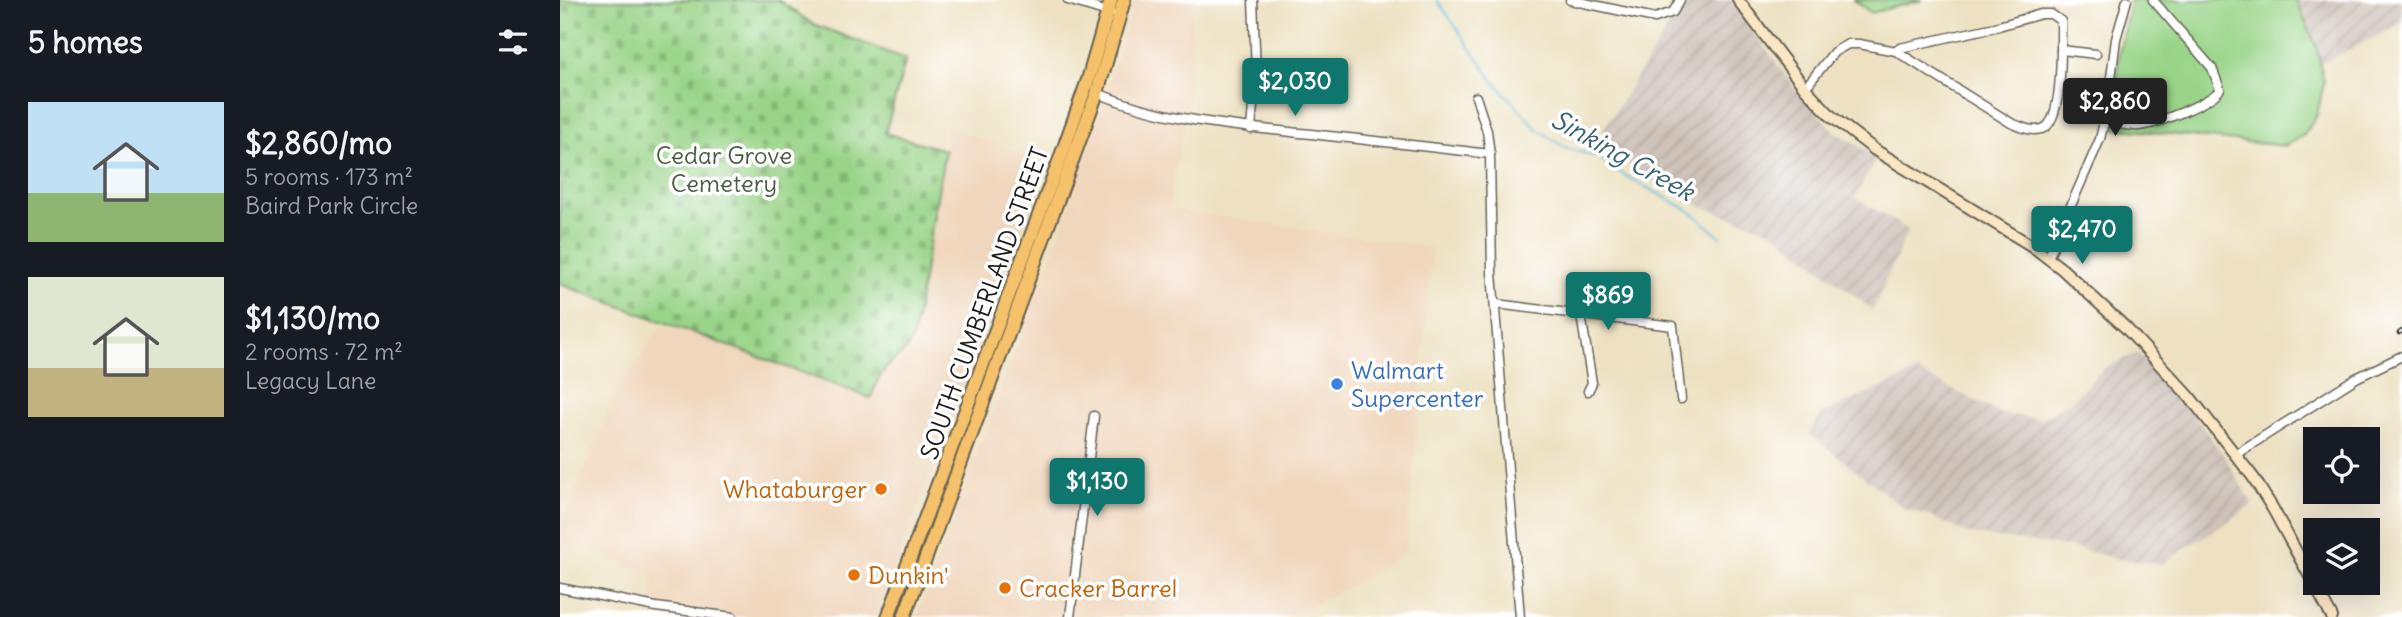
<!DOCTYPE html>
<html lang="en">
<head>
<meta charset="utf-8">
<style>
  body { margin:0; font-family:Delius,sans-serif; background:#20242c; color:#f1f3f6; height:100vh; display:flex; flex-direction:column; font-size:26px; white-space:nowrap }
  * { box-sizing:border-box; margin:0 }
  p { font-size:23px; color:#9ea1a6 }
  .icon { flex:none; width:38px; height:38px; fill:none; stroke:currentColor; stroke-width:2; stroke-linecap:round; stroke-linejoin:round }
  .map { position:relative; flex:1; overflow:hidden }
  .sheet { display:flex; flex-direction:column; background:#171b24; width:560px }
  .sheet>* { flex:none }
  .controls { position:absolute; left:1743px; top:427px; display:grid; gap:14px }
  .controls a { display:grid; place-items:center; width:77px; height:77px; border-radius:0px; background:#171b24; box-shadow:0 7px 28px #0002; font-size:35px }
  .price { position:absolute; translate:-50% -60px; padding:0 16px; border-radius:7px; background:#0f766e; color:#fff; font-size:23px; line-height:46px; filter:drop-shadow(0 2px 4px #0008) }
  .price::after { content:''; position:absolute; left:50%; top:42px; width:21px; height:16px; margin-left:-10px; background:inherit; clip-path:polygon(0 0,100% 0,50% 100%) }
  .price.selected { background:#222; color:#fff }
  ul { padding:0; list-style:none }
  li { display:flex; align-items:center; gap:21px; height:175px; padding:0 28px }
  li span { display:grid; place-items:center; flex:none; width:196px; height:140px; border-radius:0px; color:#555 }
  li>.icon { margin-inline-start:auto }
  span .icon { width:84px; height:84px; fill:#fffc; stroke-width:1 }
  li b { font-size:30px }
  h2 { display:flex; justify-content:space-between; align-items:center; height:84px; padding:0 28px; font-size:30px }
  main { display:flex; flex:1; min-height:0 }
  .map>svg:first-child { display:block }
  .built { fill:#f0d6bc }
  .industrial { fill:url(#industrial-furrows) }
  .cemetery { fill:url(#cemetery-stones); stroke:#5a7852; stroke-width:2 }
  .park { fill:#99d488; stroke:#5a7852; stroke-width:2 }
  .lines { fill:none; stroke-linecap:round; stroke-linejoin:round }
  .stream { stroke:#5cb7da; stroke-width:2 }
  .street-casing { stroke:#656156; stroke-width:11 }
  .secondary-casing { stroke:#656156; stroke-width:14 }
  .primary-casing { stroke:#656156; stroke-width:16 }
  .street { stroke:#fff; stroke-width:8 }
  .secondary { stroke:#fbe6c4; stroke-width:10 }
  .primary { stroke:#f5c16b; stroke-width:12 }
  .rail-casing { stroke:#1c1c1c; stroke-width:4.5 }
  .rail { stroke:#fff; stroke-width:2; stroke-dasharray:5; stroke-linecap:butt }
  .shop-dot { fill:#3f7fe0; stroke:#fff; stroke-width:2.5 }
  .food-dot { fill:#e8710a; stroke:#fff; stroke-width:2.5 }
  .labels { text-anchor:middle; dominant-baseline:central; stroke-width:7; stroke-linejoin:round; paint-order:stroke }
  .park-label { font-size:24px; fill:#485c42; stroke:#fff }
  .street-label { font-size:24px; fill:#1c1c1c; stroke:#fff }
  .shop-label { font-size:24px; fill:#366cbe; stroke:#fff; text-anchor:start }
  .food-label { font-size:24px; fill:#c56008; stroke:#fff; text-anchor:start }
  .water-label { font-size:26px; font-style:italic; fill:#396271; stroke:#fff }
</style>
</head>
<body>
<main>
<section class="sheet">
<h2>5 homes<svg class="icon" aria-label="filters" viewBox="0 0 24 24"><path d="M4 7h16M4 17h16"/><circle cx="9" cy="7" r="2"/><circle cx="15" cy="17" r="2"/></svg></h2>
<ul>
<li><span style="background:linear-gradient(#bfe0f5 65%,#8fb573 0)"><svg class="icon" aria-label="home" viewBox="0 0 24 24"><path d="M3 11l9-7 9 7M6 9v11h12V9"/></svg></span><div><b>$2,860/mo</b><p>5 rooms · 173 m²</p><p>Baird Park Circle</p></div></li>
<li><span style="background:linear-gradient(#dfe7d0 65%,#c2b280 0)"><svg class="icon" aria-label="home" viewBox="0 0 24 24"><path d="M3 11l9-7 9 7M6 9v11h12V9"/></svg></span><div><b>$1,130/mo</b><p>2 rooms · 72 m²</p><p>Legacy Lane</p></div></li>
</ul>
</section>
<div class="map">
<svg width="1842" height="617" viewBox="0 0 1842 617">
  <defs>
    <pattern id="industrial-furrows" width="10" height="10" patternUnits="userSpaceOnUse" patternTransform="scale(1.75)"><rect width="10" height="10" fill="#cec2b9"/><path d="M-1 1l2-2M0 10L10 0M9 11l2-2" fill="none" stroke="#b0a69e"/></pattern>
    <pattern id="cemetery-stones" width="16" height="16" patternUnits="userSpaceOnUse" patternTransform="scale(1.75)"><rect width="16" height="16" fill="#99d488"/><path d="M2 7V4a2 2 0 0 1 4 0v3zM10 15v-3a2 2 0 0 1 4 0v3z" fill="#83b575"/></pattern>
  </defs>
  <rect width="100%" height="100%" fill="#fff"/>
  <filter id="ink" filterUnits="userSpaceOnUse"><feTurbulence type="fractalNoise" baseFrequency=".0143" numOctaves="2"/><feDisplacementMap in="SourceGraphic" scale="14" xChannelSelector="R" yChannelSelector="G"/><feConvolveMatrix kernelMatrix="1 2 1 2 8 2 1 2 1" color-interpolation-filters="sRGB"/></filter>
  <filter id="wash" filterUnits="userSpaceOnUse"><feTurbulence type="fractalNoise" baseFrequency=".00686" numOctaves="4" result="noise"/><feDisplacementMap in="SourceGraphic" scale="28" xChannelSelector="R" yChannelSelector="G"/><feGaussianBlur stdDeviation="1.57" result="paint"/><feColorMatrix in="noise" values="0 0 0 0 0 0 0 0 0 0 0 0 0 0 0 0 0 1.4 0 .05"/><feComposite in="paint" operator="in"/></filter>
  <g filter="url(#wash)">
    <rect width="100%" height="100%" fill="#ede1c1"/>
    <g class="built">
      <path d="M575 0H632V58L627 111 608 209 872 248 846 550 817 572 730 617H356L500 235Z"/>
      <path d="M389 127 486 163 316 617H92L93 576 0 539V529L56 394 99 329 115 327 311 398 318 379 327 366 348 349 354 331Z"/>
    </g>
    <g class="industrial">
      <path d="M1126 0H1171L1239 94 1274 131 1317 157 1295 197 1348 230 1313 310 1212 231 1140 206 1075 171 1043 130Z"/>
      <path d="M1736 0H1842V23L1760 64 1757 48Z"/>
      <path d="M1578 353 1636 418 1666 459 1693 505 1601 564 1557 559 1516 548 1409 534 1367 515 1345 509 1249 434 1262 414 1357 372 1442 414 1481 419 1510 402 1544 368Z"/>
    </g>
    <path class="cemetery" d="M0 0H218L253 24 346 59 325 133 385 150 354 331C346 358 343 349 327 367 319 375 315 387 311 398L0 284Z"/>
    <g class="park">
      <path d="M1294 0H1363L1311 13Z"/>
      <path d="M1571 0H1736L1757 48 1764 83 1757 115 1744 135 1725 146 1553 128 1559 53Z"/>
    </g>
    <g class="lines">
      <path class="stream" d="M877 0 933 80 977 129 1004 147 1039 158 1064 175 1130 211 1161 237"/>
    </g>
  </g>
  <g filter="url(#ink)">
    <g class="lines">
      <defs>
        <g id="street">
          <path d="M508 0 551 13"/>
          <path d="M1010 0 1095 18 1113 12 1120 0"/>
          <path d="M1501 50 1536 54"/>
          <path d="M1245 88 1274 52 1288 44H1299L1336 51 1451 123C1461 127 1471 132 1482 129 1504 123 1501 41 1501 21L1491 14H1481L1435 27 1340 48 1336 51"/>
          <path d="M537 93C605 121 668 125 740 133 803 139 867 147 930 154"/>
          <path d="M916 97 927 131 930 154 932 273 960 617"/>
          <path d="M1544 121C1554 123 1566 126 1577 126 1592 126 1654 102 1660 89L1652 68 1593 0"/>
          <path d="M691 129 696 71 693 0"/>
          <path d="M1488 258 1540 139 1547 109 1556 39 1567 0"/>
          <path d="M936 304 1113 326 1121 399"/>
          <path d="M1021 315 1032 383 1028 391"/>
          <path d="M1676 454 1796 378 1842 356"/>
          <path d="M0 588 96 607 173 617"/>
          <path d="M510 617 534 416"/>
        </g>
        <path id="secondary" d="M1178 0 1245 88 1271 116 1315 150 1472 246 1502 269 1566 328 1629 396 1693 477 1713 509 1772 617"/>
        <g id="primary">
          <path d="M328 617 500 159 528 80 551 0"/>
          <path d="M344 617 537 93 564 0"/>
        </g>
      </defs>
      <use href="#street" class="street-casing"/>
      <use href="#secondary" class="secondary-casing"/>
      <use href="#primary" class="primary-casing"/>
      <use href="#street" class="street"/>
      <use href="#secondary" class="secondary"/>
      <use href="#primary" class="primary"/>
      <defs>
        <path id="rail" d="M1839 333 1842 331"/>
      </defs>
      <use href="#rail" class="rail-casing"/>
      <use href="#rail" class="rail"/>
    </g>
  </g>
  <circle class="shop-dot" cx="777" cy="384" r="7"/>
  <g class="food-dot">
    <circle cx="321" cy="489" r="7"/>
    <circle cx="294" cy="575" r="7"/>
    <circle cx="445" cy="588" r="7"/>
  </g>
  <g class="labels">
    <g class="park-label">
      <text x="164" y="155">Cedar Grove<tspan x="164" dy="28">Cemetery</tspan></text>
    </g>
    <g class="street-label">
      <text transform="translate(424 303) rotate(-70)">SOUTH CUMBERLAND STREET</text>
    </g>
    <g class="shop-label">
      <text x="791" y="370">Walmart<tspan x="791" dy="28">Supercenter</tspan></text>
    </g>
    <g class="food-label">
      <text x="307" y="489" text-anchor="end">Whataburger</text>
      <text x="308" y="575">Dunkin'</text>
      <text x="459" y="588">Cracker Barrel</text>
    </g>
    <g class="water-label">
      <text transform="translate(1063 155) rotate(29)">Sinking Creek</text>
    </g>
  </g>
</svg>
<div class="controls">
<a><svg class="icon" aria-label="locate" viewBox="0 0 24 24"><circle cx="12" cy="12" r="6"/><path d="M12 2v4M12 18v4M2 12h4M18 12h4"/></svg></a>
<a><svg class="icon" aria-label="layers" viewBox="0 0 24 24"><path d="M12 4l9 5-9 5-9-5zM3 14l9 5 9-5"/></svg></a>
</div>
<b class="price" style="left:735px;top:118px">$2,030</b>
<b class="price selected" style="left:1555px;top:138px">$2,860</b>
<b class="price" style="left:1522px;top:266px">$2,470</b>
<b class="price" style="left:1048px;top:332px">$869</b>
<b class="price" style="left:537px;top:518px">$1,130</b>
</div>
</main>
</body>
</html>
